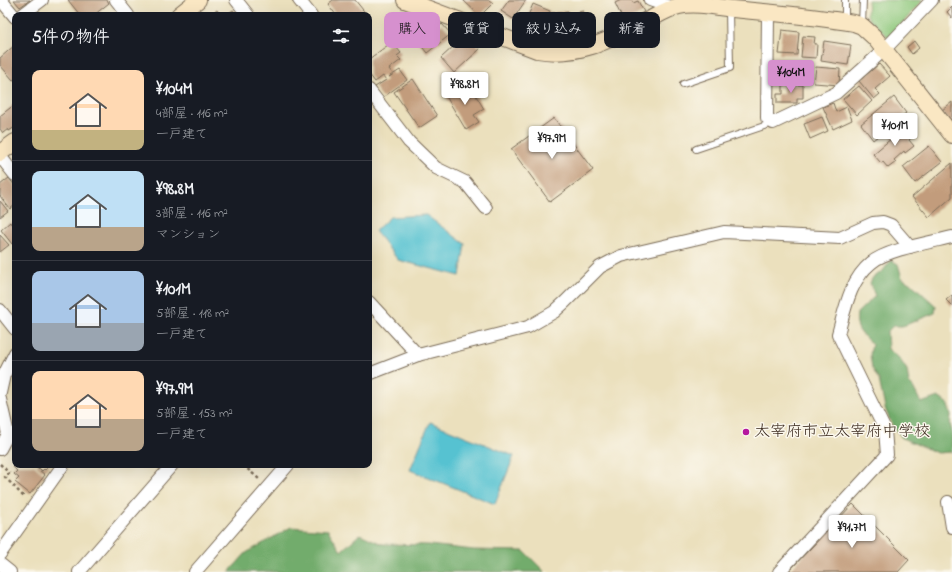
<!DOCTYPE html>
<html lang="ja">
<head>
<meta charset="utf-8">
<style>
  body { margin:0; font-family:"Indie Flower","Klee One",sans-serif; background:#20242c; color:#f1f3f6; height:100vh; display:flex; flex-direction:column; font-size:15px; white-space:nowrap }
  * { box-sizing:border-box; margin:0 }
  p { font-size:13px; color:#9ea1a6 }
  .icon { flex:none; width:22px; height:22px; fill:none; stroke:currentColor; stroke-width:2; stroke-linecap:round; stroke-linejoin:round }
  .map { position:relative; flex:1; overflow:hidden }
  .details { position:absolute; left:12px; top:12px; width:360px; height:456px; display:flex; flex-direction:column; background:#171b24; border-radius:8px; box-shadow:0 4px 16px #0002 }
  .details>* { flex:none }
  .top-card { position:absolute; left:384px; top:12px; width:380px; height:36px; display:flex; gap:8px }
  .price { position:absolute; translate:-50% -34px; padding:0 9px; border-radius:4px; background:#fff; color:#222; font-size:13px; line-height:26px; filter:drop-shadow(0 1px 2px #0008) }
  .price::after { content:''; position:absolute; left:50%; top:24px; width:12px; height:9px; margin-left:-6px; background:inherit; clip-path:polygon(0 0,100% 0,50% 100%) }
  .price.on { background:#d690ce; color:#111 }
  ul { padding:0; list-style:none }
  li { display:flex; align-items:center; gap:12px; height:100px; padding:0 20px }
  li+li { border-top:1px solid #363941 }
  li span { display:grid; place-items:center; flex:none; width:112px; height:80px; border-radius:8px; color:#555 }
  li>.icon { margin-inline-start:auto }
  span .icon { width:48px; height:48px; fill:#fffc; stroke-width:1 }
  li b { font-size:17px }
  h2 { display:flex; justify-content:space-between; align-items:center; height:48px; padding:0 20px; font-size:17px }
  .chip { padding:0 14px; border-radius:8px; background:#171b24; box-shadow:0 4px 16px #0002; font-size:14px; line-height:36px }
  .chip.on { background:#d690ce; color:#111 }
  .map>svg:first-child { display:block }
  .green { fill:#8dc87c; stroke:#64794d }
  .forest { fill:#72ac6c; stroke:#566b45 }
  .water { fill:#57c2d1; stroke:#497678 }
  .building { fill:#c29c7c }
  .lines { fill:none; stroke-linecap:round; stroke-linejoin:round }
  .lane-casing { stroke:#796a56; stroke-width:8 }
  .street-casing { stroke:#796a56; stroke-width:14 }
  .secondary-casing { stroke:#796a56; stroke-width:18 }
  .path { stroke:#796a56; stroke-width:2.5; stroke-dasharray:3 3; stroke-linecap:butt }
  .lane { stroke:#fff; stroke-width:6 }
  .street { stroke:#fff; stroke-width:12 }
  .secondary { stroke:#fae7c3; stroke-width:16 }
  .poi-dot { fill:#b5179e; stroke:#fbf7ec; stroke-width:1.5 }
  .labels { text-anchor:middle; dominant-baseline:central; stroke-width:3; stroke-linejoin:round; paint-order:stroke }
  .poi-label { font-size:16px; fill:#3b2a1e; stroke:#fbf7ec; text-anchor:start }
</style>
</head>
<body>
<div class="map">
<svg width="952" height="572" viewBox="0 0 952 572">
  <rect width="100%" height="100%" fill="#fbf7ec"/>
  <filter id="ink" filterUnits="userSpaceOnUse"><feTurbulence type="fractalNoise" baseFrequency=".025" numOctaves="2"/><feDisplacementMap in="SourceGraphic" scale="8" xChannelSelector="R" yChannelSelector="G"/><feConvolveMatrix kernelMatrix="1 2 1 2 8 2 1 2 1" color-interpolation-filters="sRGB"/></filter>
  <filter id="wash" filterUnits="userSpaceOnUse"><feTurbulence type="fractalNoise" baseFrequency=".012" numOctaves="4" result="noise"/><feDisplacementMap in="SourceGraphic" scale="16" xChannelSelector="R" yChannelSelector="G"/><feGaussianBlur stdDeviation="0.9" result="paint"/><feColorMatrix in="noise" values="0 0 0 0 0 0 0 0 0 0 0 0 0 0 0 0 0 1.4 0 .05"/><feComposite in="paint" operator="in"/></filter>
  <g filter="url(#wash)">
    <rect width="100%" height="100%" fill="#ebe0bd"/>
    <path class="green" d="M868 0H923L889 38 869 19 867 14Z"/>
    <g class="forest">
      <path d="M891 260 898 264 902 278 914 286 936 306 935 313 903 326H893L887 332 888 349 899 358 907 370 909 383 913 387 921 403 938 397 947 403 951 415 950 424 952 432V452L937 453 902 438 891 423 885 408 879 380 872 368 870 355 872 344C860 333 855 329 857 313L875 296 870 283 873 277 882 272Z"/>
      <path d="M291 527 328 530 341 551 360 534 382 544 429 545 474 550 524 551 545 572H229L246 553Z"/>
    </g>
    <g class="water">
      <path d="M426 215 465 244 460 276 398 260 375 231 390 217Z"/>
      <path d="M430 422 514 456 495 504 410 470Z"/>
    </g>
    <g id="blocks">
      <g class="building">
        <path d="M14 0H30L20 7Z"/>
        <path d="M68 0H107L109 3 94 15H80Z"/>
        <path d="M333 0H355L367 15H336L328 4Z"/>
        <path d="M463 0H489L493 3 480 16Z"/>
        <path d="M509 0H526L513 19 501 11Z"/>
        <path d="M621 0H632L633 3 638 1 644 12 624 22 615 3Z"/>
        <path d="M533 4 550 11 543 28 535 24 533 27 525 23Z"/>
        <path d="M952 7V18L947 12Z"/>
        <path d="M217 10 221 15H210Z"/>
        <path d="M233 10 237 15H226Z"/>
        <path d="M568 11 572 41 562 42 561 38 555 39 551 13Z"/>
        <path d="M583 11 586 38 577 40 573 13Z"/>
        <path d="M442 24 451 34 427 53 415 38 425 29 429 34Z"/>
        <path d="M782 30 799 32 797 55 779 54Z"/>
        <path d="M467 34 480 49 454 73 441 58Z"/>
        <path d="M803 36 815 37 814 44H817L816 58 801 57Z"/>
        <path d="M824 41 851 45 848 65 821 61Z"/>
        <path d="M914 41 919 48 912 54 907 47Z"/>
        <path d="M392 42 401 53 397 56 401 60 389 69 393 74 389 77 400 70 407 80 382 98 375 87 386 80 383 76 375 82 369 74V59Z"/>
        <path d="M15 45V79L13 80 0 65V58Z"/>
        <path d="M879 64 890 76 875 89 880 94 874 99 859 81Z"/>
        <path d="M810 65 811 82 780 83 779 66Z"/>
        <path d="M816 67 840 69 839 85 814 83Z"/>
        <path d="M413 79 437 116 419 128 394 92Z"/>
        <path d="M783 85H803V98H797V103H777V94H783Z"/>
        <path d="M455 86 458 92 465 89 467 92 472 89 484 109 474 115 479 122 466 130 444 93Z"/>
        <path d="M859 86 872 101 857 115 843 99Z"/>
        <path d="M894 97 906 113 873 140 861 124Z"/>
        <path d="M952 102V125L941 111Z"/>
        <path d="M833 103 836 112 847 107 852 120 833 129 823 107Z"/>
        <path d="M15 104V127L9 131 8 129 3 133 0 129V116Z"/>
        <path d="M822 117 828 131 810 139 804 124Z"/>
        <path d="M554 118 593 170 550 202 511 149Z"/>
        <path d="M905 124 914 135 909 140 914 146 905 153 904 151 894 160 896 162 888 168 883 162 881 163 873 154 892 138 891 136Z"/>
        <path d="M929 146 942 162 915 183 903 167Z"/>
        <path d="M952 163V197L929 217 912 197Z"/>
        <path d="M9 178 15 186V205L10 209 0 196V185Z"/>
        <path d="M0 201 8 211 0 217Z"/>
        <path d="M15 221V242L12 244 1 230 10 222 11 224Z"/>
        <path d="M0 235 9 245 0 252Z"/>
        <path d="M952 295V306L946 300Z"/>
        <path d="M15 465H33L45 475 30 494 15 482 19 478 14 474 17 471 13 467Z"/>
        <path d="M36 465H50L45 470 44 469 42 471Z"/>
        <path d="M853 504 909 560 898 572H788Z"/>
      </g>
    </g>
  </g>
  <g filter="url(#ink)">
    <use href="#blocks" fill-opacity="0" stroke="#796a56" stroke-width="1"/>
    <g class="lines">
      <defs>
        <g id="lane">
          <path d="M845 0V21"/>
          <path d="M862 24 863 0"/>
          <path d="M683 84 730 68 729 9"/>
          <path d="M696 149 773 123"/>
        </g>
        <g id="street">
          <path d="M1 0 15 17"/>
          <path d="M116 0 128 15"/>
          <path d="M236 0 248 15"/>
          <path d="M299 0 311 15"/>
          <path d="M650 0 673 8"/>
          <path d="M768 13 767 118 773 123 836 93 885 49 932 0"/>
          <path d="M22 15 42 0"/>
          <path d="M369 90 409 142 436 168 465 182 486 208"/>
          <path d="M0 156 15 175"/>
          <path d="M369 302 418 355"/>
          <path d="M0 310 15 329"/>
          <path d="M369 374 418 355 528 327 554 312 565 302 600 267 621 256 724 232 840 238 873 223 883 222 891 225 910 247"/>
          <path d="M0 393 4 375 15 353"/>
          <path d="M0 399 8 434 0 449"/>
          <path d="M948 502 952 527"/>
          <path d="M0 554 63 465"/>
          <path d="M0 564 10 572"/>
          <path d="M79 572 172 465"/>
          <path d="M195 572 288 465"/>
          <path d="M779 572 887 455 885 430 838 334C845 309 850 280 871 263 885 250 932 242 952 237"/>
        </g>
        <g id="secondary">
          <path d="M405 0 537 50C578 57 608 41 643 23 655 17 666 9 679 6 696 2 716 7 733 9 773 13 814 16 854 23L862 26 874 37 952 135"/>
          <path d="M179 15 198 0"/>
          <path d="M0 153 15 142"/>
        </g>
      </defs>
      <use href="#lane" class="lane-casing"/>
      <use href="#street" class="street-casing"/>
      <use href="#secondary" class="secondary-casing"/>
      <g class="path">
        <path d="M0 464 9 473 5 477 24 497"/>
        <path d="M243 465 259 479"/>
      </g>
      <use href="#lane" class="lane"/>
      <use href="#street" class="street"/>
      <use href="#secondary" class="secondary"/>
    </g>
  </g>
  <circle class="poi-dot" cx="746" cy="432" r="4"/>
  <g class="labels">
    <g class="poi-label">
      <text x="754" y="432">太宰府市立太宰府中学校</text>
    </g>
  </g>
</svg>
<b class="price on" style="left:791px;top:94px">¥104M</b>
<b class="price" style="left:465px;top:106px">¥98.8M</b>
<b class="price" style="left:895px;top:147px">¥101M</b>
<b class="price" style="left:552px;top:160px">¥97.9M</b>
<b class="price" style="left:852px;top:549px">¥91.7M</b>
<div class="top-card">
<a class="chip on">購入</a>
<a class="chip">賃貸</a>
<a class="chip">絞り込み</a>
<a class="chip">新着</a>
</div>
<section class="details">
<h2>5件の物件<svg class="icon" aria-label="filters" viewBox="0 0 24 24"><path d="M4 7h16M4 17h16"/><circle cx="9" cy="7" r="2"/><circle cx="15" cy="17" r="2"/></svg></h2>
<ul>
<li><span style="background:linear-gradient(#ffd9b3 75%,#c2b280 0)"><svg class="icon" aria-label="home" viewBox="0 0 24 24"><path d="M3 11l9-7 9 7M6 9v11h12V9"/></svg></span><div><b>¥104M</b><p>4部屋 · 116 m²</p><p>一戸建て</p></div></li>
<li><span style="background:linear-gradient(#bfe0f5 70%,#b9a48a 0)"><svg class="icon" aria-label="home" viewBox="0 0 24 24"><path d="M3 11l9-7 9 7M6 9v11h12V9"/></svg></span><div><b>¥98.8M</b><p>3部屋 · 116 m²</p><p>マンション</p></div></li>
<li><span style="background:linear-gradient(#a9c7e8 65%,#9aa5b1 0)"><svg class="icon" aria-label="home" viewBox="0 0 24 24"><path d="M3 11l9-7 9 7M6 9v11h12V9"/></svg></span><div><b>¥101M</b><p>5部屋 · 118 m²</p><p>一戸建て</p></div></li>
<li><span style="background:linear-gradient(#ffd9b3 60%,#b9a48a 0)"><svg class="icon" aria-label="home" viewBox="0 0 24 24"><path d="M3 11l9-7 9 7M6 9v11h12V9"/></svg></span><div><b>¥97.9M</b><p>5部屋 · 153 m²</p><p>一戸建て</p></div></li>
</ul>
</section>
</div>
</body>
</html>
